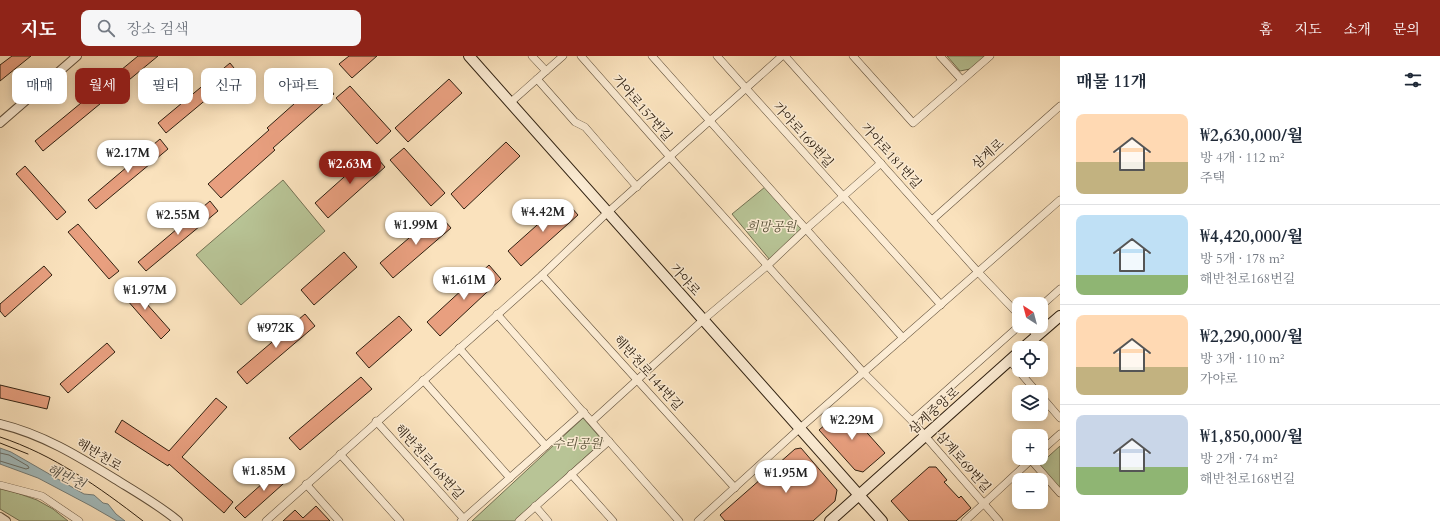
<!DOCTYPE html>
<html lang="ko">
<head>
<meta charset="utf-8">
<style>
  body { margin:0; font-family:Cardo,"Noto Serif KR",serif; background:#f6f6f7; color:#1f2937; height:100vh; display:flex; flex-direction:column; font-size:15px; white-space:nowrap }
  * { box-sizing:border-box; margin:0 }
  p { font-size:13px; color:#747a83 }
  .icon { flex:none; width:22px; height:22px; fill:none; stroke:currentColor; stroke-width:2; stroke-linecap:round; stroke-linejoin:round }
  .map { position:relative; flex:1; overflow:hidden }
  .side { display:flex; flex-direction:column; background:#fff; width:380px }
  .side>* { flex:none }
  .banner { position:absolute; left:12px; top:12px; width:380px; height:36px; display:flex; gap:8px }
  .needle { width:26px; rotate:324deg }
  .buttons { position:absolute; left:1012px; top:241px; display:grid; gap:8px }
  .buttons a { display:grid; place-items:center; width:36px; height:36px; border-radius:8px; background:#fff; box-shadow:0 2px 10px #0003; font-size:20px }
  .price { position:absolute; translate:-50% -34px; padding:0 9px; border-radius:14px; background:#fff; color:#222; font-size:13px; line-height:26px; filter:drop-shadow(0 1px 2px #0008) }
  .price::after { content:''; position:absolute; left:50%; top:24px; width:12px; height:9px; margin-left:-6px; background:inherit; clip-path:polygon(0 0,100% 0,50% 100%) }
  .price.selected { background:#8f2418; color:#fff }
  ul { padding:0; list-style:none }
  li { display:flex; align-items:center; gap:12px; height:100px; padding:0 16px }
  li+li { border-top:1px solid #e0e1e3 }
  li span { display:grid; place-items:center; flex:none; width:112px; height:80px; border-radius:8px; color:#555 }
  li>.icon { margin-inline-start:auto }
  span .icon { width:48px; height:48px; fill:#fffc; stroke-width:1 }
  li b { font-size:17px }
  h2 { display:flex; justify-content:space-between; align-items:center; height:48px; padding:0 16px; font-size:17px }
  .tag { padding:0 14px; border-radius:8px; background:#fff; box-shadow:0 2px 10px #0003; font-size:14px; line-height:36px }
  .tag.selected { background:#8f2418; color:#fff }
  header { display:flex; align-items:center; gap:24px; box-sizing:border-box; height:56px; padding:0 20px; background:#8f2418; color:#fff }
  header strong { font-size:19px }
  nav { display:flex; gap:22px; margin-inline-start:auto; font-size:14px }
  .search { width:280px; height:36px; background:#f6f6f7; display:flex; align-items:center; gap:10px; box-sizing:border-box; padding:0 14px; border-radius:8px; color:#747a83; font-size:15px }
  main { display:flex; flex:1; min-height:0 }
  .map>svg:first-child { display:block }
  .green { fill:#b8c496; stroke:#747254 }
  .water { fill:#a3bbbc; stroke:#757d78 }
  .lines { fill:none; stroke-linecap:round; stroke-linejoin:round }
  .shore { stroke:#6a6e66; stroke-width:1 }
  .building { fill:#e89f7f; stroke:#302111 }
  .minor-casing { stroke:#62513c; stroke-width:8 }
  .tertiary-casing { stroke:#62513c; stroke-width:10 }
  .secondary-casing { stroke:#302111; stroke-width:12 }
  .minor { stroke:#fcecd4; stroke-width:7 }
  .tertiary { stroke:#fcecd4; stroke-width:8 }
  .secondary { stroke:#fcecd4; stroke-width:10 }
  .tram { stroke:#302111; stroke-width:1 }
  .labels { text-anchor:middle; dominant-baseline:central; stroke-width:3; stroke-linejoin:round; paint-order:stroke }
  .street-label { font-size:13px; fill:#302111; stroke:#fcecd4 }
  .park-label { font-size:13px; font-style:italic; fill:#595239; stroke:#fcecd4 }
  .water-label { font-size:14px; font-style:italic; fill:#524f44; stroke:#fcecd4 }
</style>
</head>
<body>
<header>
<strong>지도</strong>
<div class="search"><svg class="icon" aria-label="search" viewBox="0 0 24 24"><circle cx="10" cy="10" r="6"/><path d="M15 15l6 6"/></svg>장소 검색</div>
<nav><a>홈</a><a>지도</a><a>소개</a><a>문의</a></nav>
</header>
<main>
<div class="map">
<svg width="1060" height="465" viewBox="0 0 1060 465">
  <rect width="100%" height="100%" fill="#fae2bd"/>
  <filter id="stains"><feTurbulence type="fractalNoise" baseFrequency=".005" numOctaves="4"/><feColorMatrix values="0 0 0 0 .2 0 0 0 0 .09 0 0 0 0 .02 0 0 0 .5 -.17"/></filter>
  <radialGradient id="worn" r=".72"><stop offset=".6" stop-color="#630" stop-opacity="0"/><stop offset="1" stop-color="#630" stop-opacity=".3"/></radialGradient>
  <g class="green">
    <path d="M947 0H986L970 13 960 15Z"/>
    <path d="M283 124 325 175 241 249 196 199Z"/>
    <path d="M765 131 803 174 770 204 732 158Z"/>
    <path d="M583 362 603 385 515 465H472Z"/>
    <path d="M1060 390V433L1039 409Z"/>
    <path d="M0 431 37 444 53 453 68 465H20L0 453Z"/>
  </g>
  <path class="water" d="M0 392 11 396 84 438 94 439 103 447 108 448 116 458 125 465H117L91 450 38 422 0 408Z"/>
  <g class="lines">
    <path class="shore" d="M0 397 9 399 28 410 29 412 26 413 0 405"/>
  </g>
  <g class="building">
    <path d="M12 0H31L0 25V9Z"/>
    <path d="M138 0H158L43 95 35 85Z"/>
    <path d="M349 0H377L352 22 339 8Z"/>
    <path d="M230 7 238 17 166 77 158 67Z"/>
    <path d="M322 23 334 38 273 92 275 94 221 142 208 128 269 74 267 72Z"/>
    <path d="M449 23 462 37 408 86 395 72Z"/>
    <path d="M350 30 391 75 377 88 336 42Z"/>
    <path d="M160 83 168 93 96 153 88 144Z"/>
    <path d="M506 86 520 100 464 153 451 138Z"/>
    <path d="M404 92 445 137 431 150 390 104Z"/>
    <path d="M372 96 385 111 328 162 315 147Z"/>
    <path d="M25 110 66 156 57 164 16 118Z"/>
    <path d="M565 144 578 159 521 210 508 195Z"/>
    <path d="M210 145 218 155 146 215 138 206Z"/>
    <path d="M438 157 451 172 393 222 380 207Z"/>
    <path d="M78 168 119 215 109 223 68 176Z"/>
    <path d="M344 196 357 211 314 249 301 234Z"/>
    <path d="M489 209 501 223 440 280 427 266Z"/>
    <path d="M44 210 52 219 5 261 0 255V248Z"/>
    <path d="M129 228 170 274 161 283 120 236Z"/>
    <path d="M305 258 315 270 247 328 237 316Z"/>
    <path d="M399 260 412 274 369 312 356 297Z"/>
    <path d="M107 287 115 296 68 337 60 328Z"/>
    <path d="M361 321 372 333 300 394 289 382Z"/>
    <path d="M0 329 50 341 47 353 0 342Z"/>
    <path d="M216 342 227 351 182 401 233 446 224 457 169 408 168 410 115 376 122 364 169 395Z"/>
    <path d="M845 352 885 397 863 416 855 414 819 374Z"/>
    <path d="M801 392 837 434 835 445 813 465H725L720 459 795 393Z"/>
    <path d="M282 410 292 420 245 462 235 452Z"/>
    <path d="M929 411H936L947 424 944 426 959 442 961 440 971 452 956 465H909L891 445Z"/>
    <path d="M316 450 330 465H283L295 454 303 462Z"/>
  </g>
  <g class="lines">
    <defs>
      <g id="minor">
        <path d="M532 0 546 15"/>
        <path d="M581 0 670 101 864 317 912 365 999 465"/>
        <path d="M652 0 903 282"/>
        <path d="M717 0 941 249"/>
        <path d="M785 0 978 216 1019 259"/>
        <path d="M853 0 913 67 990 0"/>
        <path d="M940 0 961 23"/>
        <path d="M537 23 575 66 585 71 637 131"/>
        <path d="M510 47 563 0"/>
        <path d="M932 164 1060 50"/>
        <path d="M542 219 735 432"/>
        <path d="M1041 250 1060 233"/>
        <path d="M497 258 679 465"/>
        <path d="M1029 270 1037 280"/>
        <path d="M459 292 546 390"/>
        <path d="M1009 304 1037 336"/>
        <path d="M423 324 510 422"/>
        <path d="M1041 340 1060 362"/>
        <path d="M376 365 464 463"/>
        <path d="M592 365 703 264 768 209 806 173 881 107"/>
        <path d="M912 365 1019 270"/>
        <path d="M1041 395 1060 378"/>
        <path d="M340 398 400 465"/>
        <path d="M1031 404 1060 437"/>
        <path d="M571 418 613 465"/>
        <path d="M306 428 339 465"/>
        <path d="M0 429 42 440 79 465"/>
        <path d="M535 450 548 465"/>
        <path d="M266 465 542 219 607 157 782 0"/>
        <path d="M461 465 584 356"/>
        <path d="M519 465 609 385"/>
        <path d="M698 465 799 373 1060 144"/>
        <path d="M965 465 1033 402"/>
      </g>
      <g id="tertiary">
        <path d="M0 67 77 0"/>
        <path d="M0 368C42 378 78 400 115 423 136 436 159 449 178 465"/>
        <path d="M0 461 6 465"/>
      </g>
      <g id="secondary">
        <path d="M469 0 882 465"/>
        <path d="M1023 292 1060 260"/>
        <path d="M830 465 1019 296"/>
      </g>
    </defs>
    <use href="#minor" class="minor-casing"/>
    <use href="#tertiary" class="tertiary-casing"/>
    <use href="#secondary" class="secondary-casing"/>
    <use href="#minor" class="minor"/>
    <use href="#tertiary" class="tertiary"/>
    <use href="#secondary" class="secondary"/>
    <g class="tram">
      <path d="M0 381C54 399 99 431 143 465"/>
      <path d="M0 387 28 398"/>
    </g>
  </g>
  <g class="labels">
    <g class="street-label">
      <text transform="translate(642 52) rotate(49)">가야로157번길</text>
      <text transform="translate(803 79) rotate(48)">가야로169번길</text>
      <text transform="translate(988 98) rotate(-42)">삼계로</text>
      <text transform="translate(891 100) rotate(48)">가야로181번길</text>
      <text transform="translate(685 224) rotate(48)">가야로</text>
      <text transform="translate(648 317) rotate(48)">해반천로144번길</text>
      <text transform="translate(934 355) rotate(-42)">삼계중앙로</text>
      <text transform="translate(99 399) rotate(31)">해반천로</text>
      <text transform="translate(429 406) rotate(48)">해반천로168번길</text>
      <text transform="translate(963 406) rotate(49)">삼계로69번길</text>
    </g>
    <g class="park-label">
      <text x="771" y="171">희망공원</text>
      <text x="577" y="388">수리공원</text>
    </g>
    <g class="water-label">
      <text transform="translate(66 421) rotate(25)">해반천</text>
    </g>
  </g>
  <rect width="100%" height="100%" filter="url(#stains)"/>
  <rect width="100%" height="100%" fill="url(#worn)"/>
</svg>
<div class="buttons">
<a><svg class="needle" viewBox="-14 -14 28 28"><path d="M0-13l5 13h-10z" fill="#e53935"/><path d="M0 13l5-13h-10z" fill="#747a83"/></svg></a>
<a><svg class="icon" aria-label="locate" viewBox="0 0 24 24"><circle cx="12" cy="12" r="6"/><path d="M12 2v4M12 18v4M2 12h4M18 12h4"/></svg></a>
<a><svg class="icon" aria-label="layers" viewBox="0 0 24 24"><path d="M12 4l9 5-9 5-9-5zM3 14l9 5 9-5"/></svg></a>
<a>+</a>
<a>−</a>
</div>
<b class="price" style="left:128px;top:118px">₩2.17M</b>
<b class="price selected" style="left:350px;top:129px">₩2.63M</b>
<b class="price" style="left:543px;top:177px">₩4.42M</b>
<b class="price" style="left:178px;top:180px">₩2.55M</b>
<b class="price" style="left:416px;top:190px">₩1.99M</b>
<b class="price" style="left:464px;top:245px">₩1.61M</b>
<b class="price" style="left:145px;top:255px">₩1.97M</b>
<b class="price" style="left:276px;top:293px">₩972K</b>
<b class="price" style="left:852px;top:385px">₩2.29M</b>
<b class="price" style="left:264px;top:436px">₩1.85M</b>
<b class="price" style="left:786px;top:438px">₩1.95M</b>
<div class="banner">
<a class="tag">매매</a>
<a class="tag selected">월세</a>
<a class="tag">필터</a>
<a class="tag">신규</a>
<a class="tag">아파트</a>
</div>
</div>
<section class="side">
<h2>매물 11개<svg class="icon" aria-label="filters" viewBox="0 0 24 24"><path d="M4 7h16M4 17h16"/><circle cx="9" cy="7" r="2"/><circle cx="15" cy="17" r="2"/></svg></h2>
<ul>
<li><span style="background:linear-gradient(#ffd9b3 60%,#c2b280 0)"><svg class="icon" aria-label="home" viewBox="0 0 24 24"><path d="M3 11l9-7 9 7M6 9v11h12V9"/></svg></span><div><b>₩2,630,000/월</b><p>방 4개 · 112 m²</p><p>주택</p></div></li>
<li><span style="background:linear-gradient(#bfe0f5 75%,#8fb573 0)"><svg class="icon" aria-label="home" viewBox="0 0 24 24"><path d="M3 11l9-7 9 7M6 9v11h12V9"/></svg></span><div><b>₩4,420,000/월</b><p>방 5개 · 178 m²</p><p>해반천로168번길</p></div></li>
<li><span style="background:linear-gradient(#ffd9b3 65%,#c2b280 0)"><svg class="icon" aria-label="home" viewBox="0 0 24 24"><path d="M3 11l9-7 9 7M6 9v11h12V9"/></svg></span><div><b>₩2,290,000/월</b><p>방 3개 · 110 m²</p><p>가야로</p></div></li>
<li><span style="background:linear-gradient(#c9d6e8 65%,#8fb573 0)"><svg class="icon" aria-label="home" viewBox="0 0 24 24"><path d="M3 11l9-7 9 7M6 9v11h12V9"/></svg></span><div><b>₩1,850,000/월</b><p>방 2개 · 74 m²</p><p>해반천로168번길</p></div></li>
</ul>
</section>
</main>
</body>
</html>
